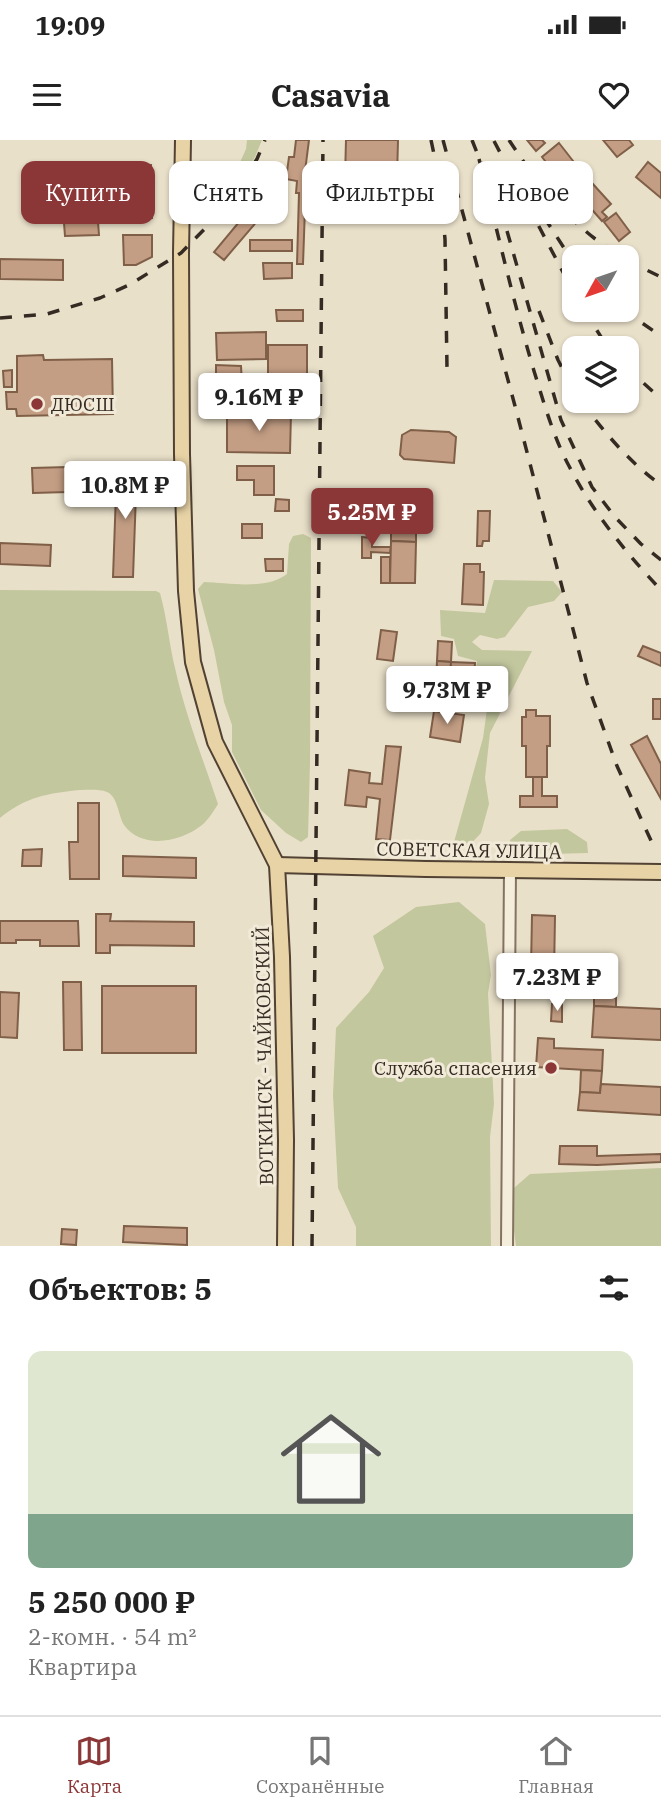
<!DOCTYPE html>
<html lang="ru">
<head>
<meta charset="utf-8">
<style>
  body { margin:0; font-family:"IBM Plex Serif",serif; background:#f2f2f2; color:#222; height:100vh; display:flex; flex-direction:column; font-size:26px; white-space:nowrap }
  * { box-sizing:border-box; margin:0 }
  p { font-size:23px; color:#767676 }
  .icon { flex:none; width:38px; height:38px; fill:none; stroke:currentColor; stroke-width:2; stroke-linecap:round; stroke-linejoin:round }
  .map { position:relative; height:1106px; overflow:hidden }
  .panel { display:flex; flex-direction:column; background:#fff; flex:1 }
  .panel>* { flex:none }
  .top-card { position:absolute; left:21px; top:21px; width:620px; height:63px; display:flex; gap:14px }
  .needle { width:46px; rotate:230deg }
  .controls { position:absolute; left:562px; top:105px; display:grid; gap:14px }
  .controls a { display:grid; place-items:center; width:77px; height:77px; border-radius:14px; background:#fff; box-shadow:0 2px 5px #0004; font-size:35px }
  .price { position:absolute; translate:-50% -60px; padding:0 16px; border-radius:7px; background:#fff; color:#222; font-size:23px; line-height:46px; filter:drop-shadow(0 2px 4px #0008) }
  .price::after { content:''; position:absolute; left:50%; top:42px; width:21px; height:16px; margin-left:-10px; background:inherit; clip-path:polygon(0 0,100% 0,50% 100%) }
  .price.current { background:#8c3737; color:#fff }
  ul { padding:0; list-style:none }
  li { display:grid; align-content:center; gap:14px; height:371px; padding:0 28px }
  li+li { border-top:2px solid #e0e0e0 }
  li span { display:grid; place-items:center; height:217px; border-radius:14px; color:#555 }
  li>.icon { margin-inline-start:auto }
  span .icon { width:126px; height:126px; fill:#fffc; stroke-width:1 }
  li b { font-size:30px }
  h2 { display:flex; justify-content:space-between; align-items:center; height:84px; padding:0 28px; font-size:30px }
  .chip { padding:0 24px; border-radius:14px; background:#fff; box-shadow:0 2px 5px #0004; font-size:24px; line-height:63px }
  .chip.current { background:#8c3737; color:#fff }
  .status { display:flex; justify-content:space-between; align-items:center; height:49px; padding:0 35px; background:#fff; direction:ltr }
  .status svg { height:19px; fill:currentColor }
  header { display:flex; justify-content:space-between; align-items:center; height:91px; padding:0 28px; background:#fff; font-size:32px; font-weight:800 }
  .tab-bar { display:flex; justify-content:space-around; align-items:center; height:98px; border-top:2px solid #e0e0e0; background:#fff; font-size:19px; color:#767676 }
  .tab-bar a { display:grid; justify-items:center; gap:4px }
  .tab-bar .current { color:#8c3737 }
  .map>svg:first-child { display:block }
  .green { fill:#c2c79e }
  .building { fill:#c39e84; stroke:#805f48; stroke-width:2 }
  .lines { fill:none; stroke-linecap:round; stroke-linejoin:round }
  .minor-casing { stroke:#847360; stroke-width:14 }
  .major-casing { stroke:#524233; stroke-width:18 }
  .minor { stroke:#f5eddb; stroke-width:10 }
  .major { stroke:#e8d3a6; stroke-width:14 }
  .rail { stroke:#362b22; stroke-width:3.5; stroke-dasharray:12 12; stroke-linecap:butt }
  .poi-dot { fill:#8c3737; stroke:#f2ead8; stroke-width:2.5 }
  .labels { text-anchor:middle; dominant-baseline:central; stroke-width:6; stroke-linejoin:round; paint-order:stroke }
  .poi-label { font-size:19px; fill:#362b22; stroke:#f2ead8; text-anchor:start }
  .street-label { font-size:19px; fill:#362b22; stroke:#f2ead8 }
</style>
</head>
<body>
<div class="status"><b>19:09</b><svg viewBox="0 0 49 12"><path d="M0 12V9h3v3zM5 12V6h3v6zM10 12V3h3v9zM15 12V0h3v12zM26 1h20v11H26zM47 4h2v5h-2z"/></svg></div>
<header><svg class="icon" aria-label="menu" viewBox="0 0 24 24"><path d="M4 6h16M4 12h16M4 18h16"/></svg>Casavia<svg class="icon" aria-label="heart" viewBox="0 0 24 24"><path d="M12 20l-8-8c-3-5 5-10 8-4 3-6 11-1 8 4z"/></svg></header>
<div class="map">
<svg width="661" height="1106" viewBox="0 0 661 1106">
  <rect width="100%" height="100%" fill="#e9e0c9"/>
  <g class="green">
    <path d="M247 0H262L255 17 240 41 232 40 246 9Z"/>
    <path d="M303 394 311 398 310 623 308 697 301 702 286 693 261 670 232 612V585L224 562 214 510 198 449 204 442C229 443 267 450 287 434L289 404 293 396Z"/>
    <path d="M494 440 553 441 562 452 554 461 528 467 505 497 497 499 480 495 472 502 482 510 532 511 490 593 485 638 489 664 481 693 467 708 454 702 483 598 492 533 476 532 477 521 458 516 454 499 441 496 440 470 485 473Z"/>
    <path d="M0 450 156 451 160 453C167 478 169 503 175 528 185 574 203 619 218 664 213 672 209 679 202 685 181 702 142 710 124 685 118 675 118 657 107 652 100 649 88 650 80 650 49 653 25 657 0 678Z"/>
    <path d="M567 689 587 702 588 713 511 715 510 700 521 691Z"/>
    <path d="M459 762 485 784 491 835 488 853 494 964 490 997 491 1106H356V1087L338 1048 333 955 336 888 369 852 384 828 373 796 416 767Z"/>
    <path d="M661 1028V1106H516L513 1083 514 1048 530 1034Z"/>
  </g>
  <g class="building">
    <path d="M296 0H309L304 39 306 40 303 124H297L299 53H296L297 41 286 39 289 17H294Z"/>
    <path d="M346 0H398L397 38H345Z"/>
    <path d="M527 0H542L545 3 536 11Z"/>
    <path d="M603 0H629L633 5 617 17Z"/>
    <path d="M559 3 577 26 560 40 542 17Z"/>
    <path d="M648 22 661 33V58L636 37Z"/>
    <path d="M129 25H151L152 78 130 79V66H96L95 41H129Z"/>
    <path d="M565 37 569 43 575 39 578 43 567 51 560 41Z"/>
    <path d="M592 43 611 64 602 72 607 77 602 81 579 55Z"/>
    <path d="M259 58 270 66 224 120 214 112Z"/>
    <path d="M430 58 431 77H415V59Z"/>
    <path d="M97 69 99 95 65 96 63 70Z"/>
    <path d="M616 73 630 92 619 101 604 82Z"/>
    <path d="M123 95H152V117L136 125H124Z"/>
    <rect x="250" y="100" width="42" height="11"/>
    <path d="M0 119 63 120V140L0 139Z"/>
    <path d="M263 123H292V138L264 139Z"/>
    <path d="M276 170H303V181H277Z"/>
    <path d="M266 192V219L217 220 216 193Z"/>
    <path d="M268 205H307V267H216V225L241 226 242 243H268Z"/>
    <path d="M43 215 44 220 112 219 113 274 17 276 16 269H7L6 252H17V216Z"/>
    <path d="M12 230V247H4L3 231Z"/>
    <path d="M227 273H291L290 313 227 312Z"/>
    <path d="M411 290 449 292 456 297 454 323 404 319 400 315 402 295Z"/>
    <path d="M117 325H137L133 437H113Z"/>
    <path d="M237 326H274V355H254V340H237Z"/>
    <path d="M67 327V352L33 353 32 328Z"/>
    <path d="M276 359 289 360V371H275Z"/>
    <path d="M399 370 416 371V389H398Z"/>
    <path d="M478 371H490L489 401H483L482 406H477Z"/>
    <rect x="242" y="384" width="20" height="14"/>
    <path d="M391 389H416V402L391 401Z"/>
    <path d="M362 397 372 398V407H391L390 413 371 412V418H362Z"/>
    <path d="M391 401 416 402 415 443H390Z"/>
    <path d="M0 403 51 405 50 426 0 424Z"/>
    <rect x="381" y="417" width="9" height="26"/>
    <path d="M265 419H283V431H266Z"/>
    <path d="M464 424H480V432H484L483 465 462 464Z"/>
    <path d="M381 490 397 492 393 521 377 519Z"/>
    <path d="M438 501 452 502 451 522 437 521Z"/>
    <path d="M643 506 661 513V526L638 516Z"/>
    <path d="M437 521 451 522 450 544 436 543Z"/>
    <path d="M451 522 475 523 474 540 450 539Z"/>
    <rect x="653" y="559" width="8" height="20"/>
    <path d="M526 570H536V576H550V606H547V637H526V606H522V577H526Z"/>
    <path d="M434 571 464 575 460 602 430 597Z"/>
    <path d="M647 596 661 624V659L631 605Z"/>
    <path d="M386 606 401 607 390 700 376 699 380 659 367 657 366 667 345 665 349 630 370 633 369 643 382 644Z"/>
    <path d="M533 637H542V656H557V667H520V656H533Z"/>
    <path d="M78 663H99V739H70L69 702H78Z"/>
    <path d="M42 709 41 726H22L23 710Z"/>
    <path d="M123 716 196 718V738L123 736Z"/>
    <path d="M96 774H111L110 781 194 782V806L110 805V813H96Z"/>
    <path d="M532 775 555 776 554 834H564V843H549V829L531 828Z"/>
    <path d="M0 781H78L79 806H40V800H16V803H0Z"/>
    <path d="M63 842H81L82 910H64Z"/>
    <rect x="102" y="846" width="94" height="67"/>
    <path d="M0 852 19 853 17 898 0 897Z"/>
    <path d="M594 857 616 858V867L594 866Z"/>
    <path d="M552 864H562V882L551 881Z"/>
    <path d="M594 866 661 869V900L592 897Z"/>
    <path d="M538 898 554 899V908L603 910 602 931 536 927Z"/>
    <path d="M581 930 602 931 600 953 580 952Z"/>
    <path d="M601 944 661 947V975L578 970 580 952 600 953Z"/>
    <path d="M560 1006H597V1016L661 1014V1022L597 1025 559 1024Z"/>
    <path d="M124 1086 187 1088V1105L123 1102Z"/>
    <path d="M62 1089 77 1090 76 1105 61 1104Z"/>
  </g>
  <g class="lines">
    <defs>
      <path id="minor" d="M507 1106 510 730"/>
      <g id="major">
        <path d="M183 0 181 113 182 314 186 451 193 522 215 602 277 725 282 817 286 1000 285 1106"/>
        <path d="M277 725 426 729 661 732"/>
      </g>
    </defs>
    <use href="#minor" class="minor-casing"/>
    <use href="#major" class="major-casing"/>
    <use href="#minor" class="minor"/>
    <use href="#major" class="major"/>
    <g class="rail">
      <path d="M431 0 439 38 445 99 447 228"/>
      <path d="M443 0 515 266 587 543 617 626 653 705"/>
      <path d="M472 0 483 28"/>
      <path d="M509 0C539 46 574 89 622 117"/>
      <path d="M494 1 574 153"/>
      <path d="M479 19C497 89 513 161 534 231 544 263 553 296 569 326 592 371 626 413 661 450"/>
      <path d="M544 77 566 111 574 119"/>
      <path d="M507 91 561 280 592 347 615 377 641 404 661 420"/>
      <path d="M626 120 661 137"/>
      <path d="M584 170 608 208"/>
      <path d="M623 170 661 196"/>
      <path d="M539 171 558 220 574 251"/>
      <path d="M0 178 47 174 100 158 129 145 181 113 224 69 257 19 265 0"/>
      <path d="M626 227 661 259"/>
      <path d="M581 261C604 292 629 322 661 345"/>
      <path d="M312 1106 323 0"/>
    </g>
  </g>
  <g class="poi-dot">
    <circle cx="37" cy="264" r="7"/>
    <circle cx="551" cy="928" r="7"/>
  </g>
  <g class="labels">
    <g class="poi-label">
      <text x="51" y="264">ДЮСШ</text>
      <text x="537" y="928" text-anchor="end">Служба спасения</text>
    </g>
    <g class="street-label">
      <text transform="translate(469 710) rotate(1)">СОВЕТСКАЯ УЛИЦА</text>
      <text transform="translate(264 916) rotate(-91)">ВОТКИНСК - ЧАЙКОВСКИЙ</text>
    </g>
  </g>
</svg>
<div class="controls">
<a><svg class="needle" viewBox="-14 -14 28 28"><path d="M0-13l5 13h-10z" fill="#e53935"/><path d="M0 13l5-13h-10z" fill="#767676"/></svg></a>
<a><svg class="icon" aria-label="layers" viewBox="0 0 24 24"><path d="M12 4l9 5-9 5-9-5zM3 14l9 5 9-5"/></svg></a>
</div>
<b class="price" style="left:259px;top:293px">9.16M ₽</b>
<b class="price" style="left:125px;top:381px">10.8M ₽</b>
<b class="price current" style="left:372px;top:408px">5.25M ₽</b>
<b class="price" style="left:447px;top:586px">9.73M ₽</b>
<b class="price" style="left:557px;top:873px">7.23M ₽</b>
<div class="top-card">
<a class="chip current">Купить</a>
<a class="chip">Снять</a>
<a class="chip">Фильтры</a>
<a class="chip">Новое</a>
</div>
</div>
<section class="panel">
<h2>Объектов: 5<svg class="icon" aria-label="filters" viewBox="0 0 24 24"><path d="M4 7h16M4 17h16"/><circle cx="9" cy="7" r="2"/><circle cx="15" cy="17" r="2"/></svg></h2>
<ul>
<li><span style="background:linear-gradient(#dfe7d0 75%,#7fa58c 0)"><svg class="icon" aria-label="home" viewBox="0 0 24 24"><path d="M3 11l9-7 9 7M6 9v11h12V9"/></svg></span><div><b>5 250 000 ₽</b><p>2-комн. · 54 m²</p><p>Квартира</p></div></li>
</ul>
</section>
<nav class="tab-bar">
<a class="current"><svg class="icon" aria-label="map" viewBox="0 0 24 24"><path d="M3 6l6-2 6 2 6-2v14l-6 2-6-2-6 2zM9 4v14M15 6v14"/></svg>Карта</a>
<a><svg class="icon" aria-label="saved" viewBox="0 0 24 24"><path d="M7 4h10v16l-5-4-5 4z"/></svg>Сохранённые</a>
<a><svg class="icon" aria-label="home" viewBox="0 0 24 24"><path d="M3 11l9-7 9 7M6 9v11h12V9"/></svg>Главная</a>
</nav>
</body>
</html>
